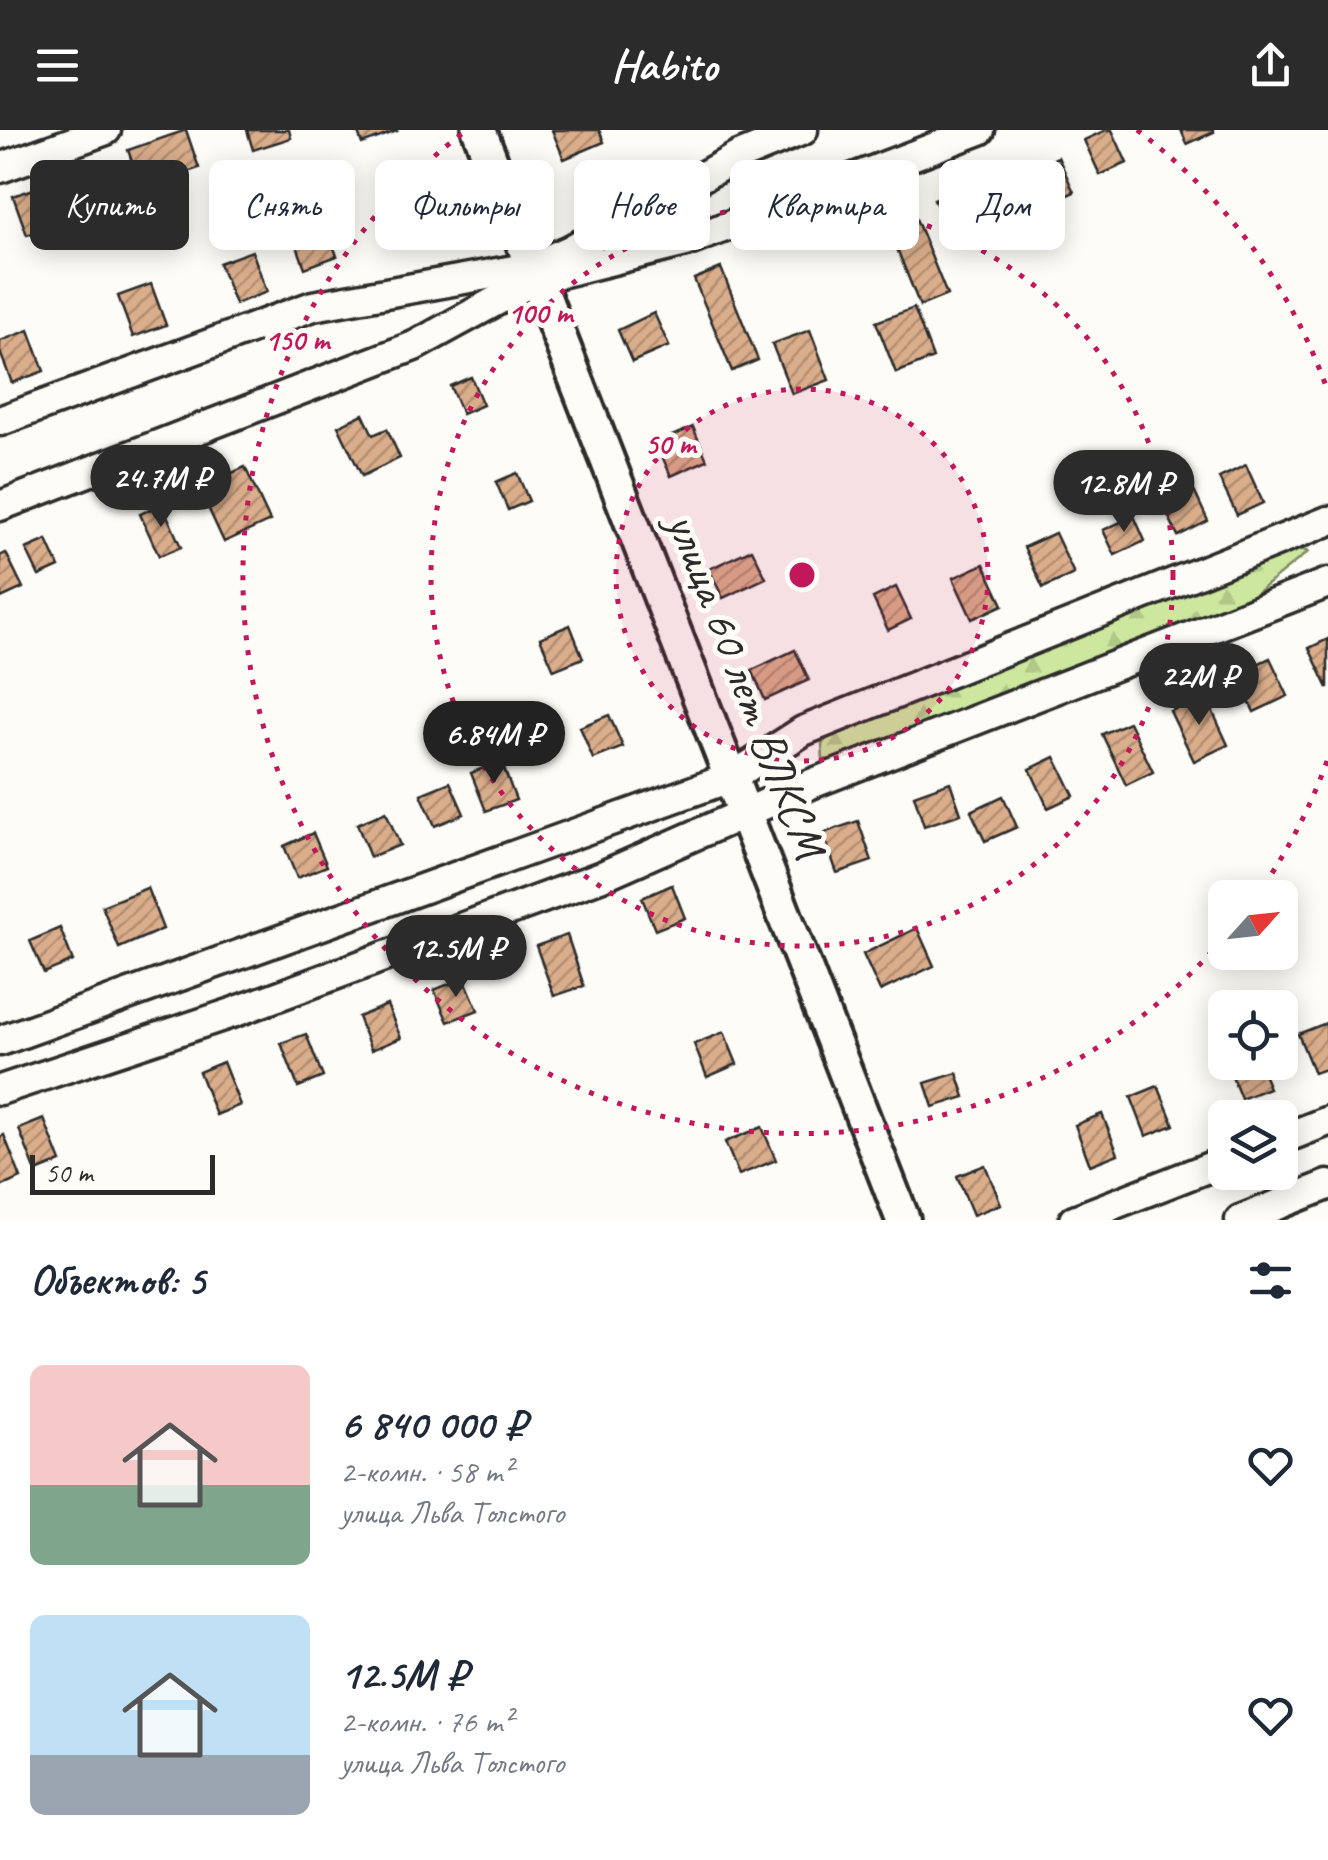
<!DOCTYPE html>
<html lang="ru">
<head>
<meta charset="utf-8">
<style>
  body { margin:0; font-family:Caveat,sans-serif; background:#f6f6f7; color:#1f2937; height:100vh; display:flex; flex-direction:column; font-size:38px; white-space:nowrap }
  * { box-sizing:border-box; margin:0 }
  p { font-size:32px; color:#747a83 }
  .icon { flex:none; width:55px; height:55px; fill:none; stroke:currentColor; stroke-width:2; stroke-linecap:round; stroke-linejoin:round }
  .map { position:relative; height:1090px; overflow:hidden }
  .side { display:flex; flex-direction:column; background:#fff; flex:1 }
  .side>* { flex:none }
  .hud { position:absolute; left:30px; top:30px; width:1270px; height:90px; display:flex; gap:20px }
  .needle { width:65px; rotate:63deg }
  .buttons { position:absolute; left:1208px; top:750px; display:grid; gap:20px }
  .buttons a { display:grid; place-items:center; width:90px; height:90px; border-radius:15px; background:#fff; box-shadow:0 5px 25px #0003; font-size:50px }
  .scale { position:absolute; left:30px; bottom:25px; width:185px; box-sizing:border-box; padding-left:10px; border:5px solid #2b2b2b; border-top:0; font-size:28px; line-height:35px; white-space:nowrap; color:#2b2b2b; -webkit-text-stroke:8px #fdfcf7; paint-order:stroke }
  .price { position:absolute; translate:-50% -85px; padding:0 22px; border-radius:35px; background:#2b2b2b; color:#fff; font-size:32px; line-height:65px; filter:drop-shadow(0 2px 5px #0008) }
  .price::after { content:''; position:absolute; left:50%; top:60px; width:30px; height:22px; margin-left:-15px; background:inherit; clip-path:polygon(0 0,100% 0,50% 100%) }
  .price.active { background:#222; color:#fff }
  ul { padding:0; list-style:none }
  li { display:flex; align-items:center; gap:30px; height:250px; padding:0 30px }
  li span { display:grid; place-items:center; flex:none; width:280px; height:200px; border-radius:15px; color:#555 }
  li>.icon { margin-inline-start:auto }
  span .icon { width:120px; height:120px; fill:#fffc; stroke-width:1 }
  li b { font-size:42px }
  h2 { display:flex; justify-content:space-between; align-items:center; height:120px; padding:0 30px; font-size:42px }
  .pill { padding:0 35px; border-radius:15px; background:#fff; box-shadow:0 5px 25px #0003; font-size:35px; line-height:90px }
  .pill.active { background:#2b2b2b; color:#fff }
  header { display:flex; justify-content:space-between; align-items:center; height:130px; padding:0 30px; background:#2b2b2b; color:#fff; font-size:45px; font-weight:800 }
  .map>svg:first-child { display:block }
  .forest { fill:url(#forest-firs); stroke:#7c8a64; stroke-width:2.5 }
  .building { fill:url(#building-hatch); stroke:#2b2b2b; stroke-width:2.5 }
  .lines { fill:none; stroke-linecap:round; stroke-linejoin:round }
  .minor-casing { stroke:#2b2b2b; stroke-width:35 }
  .tertiary-casing { stroke:#2b2b2b; stroke-width:40 }
  .minor { stroke:#fdfcf7; stroke-width:28 }
  .tertiary { stroke:#fdfcf7; stroke-width:32 }
  .ring { fill:none; stroke:#c2185b; stroke-width:5; stroke-dasharray:5 10 }
  .labels { text-anchor:middle; dominant-baseline:central; stroke-width:10; stroke-linejoin:round; paint-order:stroke }
  .street-label { font-size:48px; fill:#2b2b2b; stroke:#fdfcf7 }
  .centre { fill:#c2185b; stroke:#fdfcf7; stroke-width:5 }
  .ring-label { font-size:30px; text-anchor:middle; font-weight:bold; fill:#c2185b; stroke:#fdfcf7; stroke-width:10; stroke-linejoin:round; paint-order:stroke }
</style>
</head>
<body>
<header><svg class="icon" aria-label="menu" viewBox="0 0 24 24"><path d="M4 6h16M4 12h16M4 18h16"/></svg>Habito<svg class="icon" aria-label="share" viewBox="0 0 24 24"><path d="M12 15V3M7 8l5-5 5 5M5 13v7h14v-7"/></svg></header>
<div class="map">
<svg width="1328" height="1090" viewBox="0 0 1328 1090">
  <defs>
    <pattern id="forest-firs" width="22" height="20" patternUnits="userSpaceOnUse" patternTransform="scale(2.5)"><rect width="22" height="20" fill="#cde89e"/><path d="M5 1l3.5 6h-7zM16 11l3.5 6h-7z" fill="#b0c788"/></pattern>
    <pattern id="building-hatch" width="6" height="6" patternUnits="userSpaceOnUse" patternTransform="scale(2.5)"><rect width="6" height="6" fill="#daad8b"/><path d="M-1 1l2-2M0 6l6-6M5 7l2-2" fill="none" stroke="#b18d72"/></pattern>
  </defs>
  <rect width="100%" height="100%" fill="#fdfcf7"/>
  <filter id="ink" filterUnits="userSpaceOnUse"><feTurbulence type="fractalNoise" baseFrequency=".01" numOctaves="2"/><feDisplacementMap in="SourceGraphic" scale="20" xChannelSelector="R" yChannelSelector="G"/><feConvolveMatrix kernelMatrix="1 2 1 2 8 2 1 2 1" color-interpolation-filters="sRGB"/></filter>
  <g filter="url(#ink)">
    <path class="forest" d="M1288 413 1308 422 1245 472 950 590 840 628 823 630 822 614 843 592Z"/>
    <g class="building">
      <path d="M186 0 199 38 141 58 128 20Z"/>
      <path d="M247 0H289L291 8 253 20Z"/>
      <path d="M357 0H396L397 1 362 14Z"/>
      <path d="M552 0H599L604 12 564 29Z"/>
      <path d="M1106 0H1112L1127 33 1100 45 1084 10Z"/>
      <path d="M1181 0H1213L1214 2 1187 14Z"/>
      <path d="M1058 27 1074 62 1047 74 1032 39Z"/>
      <path d="M71 46 84 85 27 105 13 66Z"/>
      <path d="M988 48 999 75 945 96 934 69Z"/>
      <path d="M417 53 432 93 399 106 385 65Z"/>
      <path d="M910 74 947 165 920 176 883 84Z"/>
      <path d="M322 85 337 126 305 138 290 97Z"/>
      <path d="M252 121 267 162 235 174 219 133Z"/>
      <path d="M721 138 758 230 732 241 694 149Z"/>
      <path d="M151 154 166 195 133 207 118 166Z"/>
      <path d="M914 178 933 228 896 243 876 192Z"/>
      <path d="M654 183 669 216 632 232 618 200Z"/>
      <path d="M29 200 44 241 12 253 0 222V211Z"/>
      <path d="M810 200 829 250 792 264 772 214Z"/>
      <path d="M471 247 483 275 462 284 450 256Z"/>
      <path d="M363 284 373 305 387 299 400 328 362 346 338 296Z"/>
      <path d="M693 297 707 330 671 346 656 313Z"/>
      <path d="M1246 335 1263 373 1237 385 1219 348Z"/>
      <path d="M245 337 270 391 224 412 199 358Z"/>
      <path d="M517 343 529 371 508 380 496 352Z"/>
      <path d="M1189 350 1208 391 1178 406 1158 364Z"/>
      <path d="M162 374 181 417 159 426 140 384Z"/>
      <path d="M1134 386 1145 411 1115 425 1103 400Z"/>
      <path d="M1055 403 1074 444 1043 458 1024 417Z"/>
      <path d="M47 410 59 437 39 446 26 419Z"/>
      <path d="M752 419 766 448 723 468 709 439Z"/>
      <path d="M6 423 23 458 1 468 0 426Z"/>
      <path d="M984 434 1003 475 972 489 953 448Z"/>
      <path d="M896 457 911 489 888 500 873 468Z"/>
      <path d="M570 495 583 528 554 540 540 508Z"/>
      <path d="M1328 509V558L1309 518Z"/>
      <path d="M795 520 809 550 765 570 752 540Z"/>
      <path d="M1270 528 1288 566 1254 582 1236 544Z"/>
      <path d="M1205 565 1228 615 1194 631 1170 581Z"/>
      <path d="M609 585 623 617 593 629 580 597Z"/>
      <path d="M1129 592 1153 642 1126 655 1102 604Z"/>
      <path d="M1055 627 1074 666 1048 678 1030 639Z"/>
      <path d="M501 631 516 670 486 681 471 643Z"/>
      <path d="M450 652 464 684 435 696 421 664Z"/>
      <path d="M950 652 961 684 924 696 914 665Z"/>
      <path d="M1003 666 1017 697 985 711 971 681Z"/>
      <path d="M386 682 400 715 370 727 357 694Z"/>
      <path d="M858 691 872 731 837 743 823 703Z"/>
      <path d="M313 703 327 736 297 748 284 716Z"/>
      <path d="M672 755 685 788 655 800 642 768Z"/>
      <path d="M147 758 163 799 119 818 102 776Z"/>
      <path d="M60 798 73 831 44 843 30 811Z"/>
      <path d="M917 798 934 836 880 861 863 824Z"/>
      <path d="M567 805 584 856 554 866 536 816Z"/>
      <path d="M464 848 478 880 448 892 434 860Z"/>
      <path d="M387 875 401 908 371 920 358 887Z"/>
      <path d="M1326 893 1328 938 1314 943 1298 904Z"/>
      <path d="M724 902 737 934 707 947 694 914Z"/>
      <path d="M306 904 323 947 298 957 281 913Z"/>
      <path d="M223 932 240 975 216 985 199 942Z"/>
      <path d="M1226 932H1258L1269 958 1241 969Z"/>
      <path d="M957 943 965 967 933 977 925 953Z"/>
      <path d="M1158 956 1174 995 1146 1006 1131 967Z"/>
      <path d="M1102 984 1118 1024 1090 1035 1075 995Z"/>
      <path d="M44 989 61 1032 36 1042 19 999Z"/>
      <path d="M762 997 776 1030 739 1045 725 1012Z"/>
      <path d="M4 1005 21 1048 0 1057V1007Z"/>
      <path d="M985 1035 1001 1074 973 1085 957 1046Z"/>
    </g>
    <g class="lines">
      <defs>
        <g id="minor">
          <path d="M0 38 106 0"/>
          <path d="M0 291 313 176 531 137 570 120 739 26 803 0"/>
          <path d="M0 376 414 216 536 149 686 112 980 0"/>
          <path d="M0 911 732 647 803 601 1328 391"/>
          <path d="M0 960 232 883 602 746 811 654 1328 453"/>
          <path d="M1280 1010 1328 991"/>
          <path d="M1074 1090 1225 1031"/>
          <path d="M1240 1090 1328 1055"/>
        </g>
        <path id="tertiary" d="M479 0 903 1090"/>
      </defs>
      <use href="#minor" class="minor-casing"/>
      <use href="#tertiary" class="tertiary-casing"/>
      <use href="#minor" class="minor"/>
      <use href="#tertiary" class="tertiary"/>
    </g>
  </g>
  <circle cx="802" cy="445" r="186" fill="#c2185b" fill-opacity=".12"/>
  <g class="ring">
    <circle cx="802" cy="445" r="186"/>
    <circle cx="802" cy="445" r="371"/>
    <path d="M1327 631A557 557 0 0 1 1258 764M1222 810A557 557 0 1 1 467 0M1137 0A557 557 0 0 1 1327 259"/>
  </g>
  <g class="labels">
    <g class="street-label">
      <text transform="translate(747 555) rotate(69)">улица 60 лет ВЛКСМ</text>
    </g>
  </g>
  <circle cx="802" cy="445" r="15" class="centre"/>
  <g class="ring-label">
    <text x="540" y="193">100 m</text>
    <text x="297" y="220">150 m</text>
    <text x="670" y="324">50 m</text>
  </g>
</svg>
<div class="buttons">
<a><svg class="needle" viewBox="-14 -14 28 28"><path d="M0-13l5 13h-10z" fill="#e53935"/><path d="M0 13l5-13h-10z" fill="#747a83"/></svg></a>
<a><svg class="icon" aria-label="locate" viewBox="0 0 24 24"><circle cx="12" cy="12" r="6"/><path d="M12 2v4M12 18v4M2 12h4M18 12h4"/></svg></a>
<a><svg class="icon" aria-label="layers" viewBox="0 0 24 24"><path d="M12 4l9 5-9 5-9-5zM3 14l9 5 9-5"/></svg></a>
</div>
<div class="scale">50 m</div>
<b class="price" style="left:161px;top:400px">24.7M ₽</b>
<b class="price" style="left:1124px;top:405px">12.8M ₽</b>
<b class="price" style="left:1199px;top:598px">22M ₽</b>
<b class="price active" style="left:494px;top:656px">6.84M ₽</b>
<b class="price" style="left:456px;top:870px">12.5M ₽</b>
<div class="hud">
<a class="pill active">Купить</a>
<a class="pill">Снять</a>
<a class="pill">Фильтры</a>
<a class="pill">Новое</a>
<a class="pill">Квартира</a>
<a class="pill">Дом</a>
</div>
</div>
<section class="side">
<h2>Объектов: 5<svg class="icon" aria-label="filters" viewBox="0 0 24 24"><path d="M4 7h16M4 17h16"/><circle cx="9" cy="7" r="2"/><circle cx="15" cy="17" r="2"/></svg></h2>
<ul>
<li><span style="background:linear-gradient(#f6c9c9 60%,#7fa58c 0)"><svg class="icon" aria-label="home" viewBox="0 0 24 24"><path d="M3 11l9-7 9 7M6 9v11h12V9"/></svg></span><div><b>6 840 000 ₽</b><p>2-комн. · 58 m²</p><p>улица Льва Толстого</p></div><svg class="icon" aria-label="heart" viewBox="0 0 24 24"><path d="M12 20l-8-8c-3-5 5-10 8-4 3-6 11-1 8 4z"/></svg></li>
<li><span style="background:linear-gradient(#bfe0f5 70%,#9aa5b1 0)"><svg class="icon" aria-label="home" viewBox="0 0 24 24"><path d="M3 11l9-7 9 7M6 9v11h12V9"/></svg></span><div><b>12.5M ₽</b><p>2-комн. · 76 m²</p><p>улица Льва Толстого</p></div><svg class="icon" aria-label="heart" viewBox="0 0 24 24"><path d="M12 20l-8-8c-3-5 5-10 8-4 3-6 11-1 8 4z"/></svg></li>
</ul>
</section>
</body>
</html>
